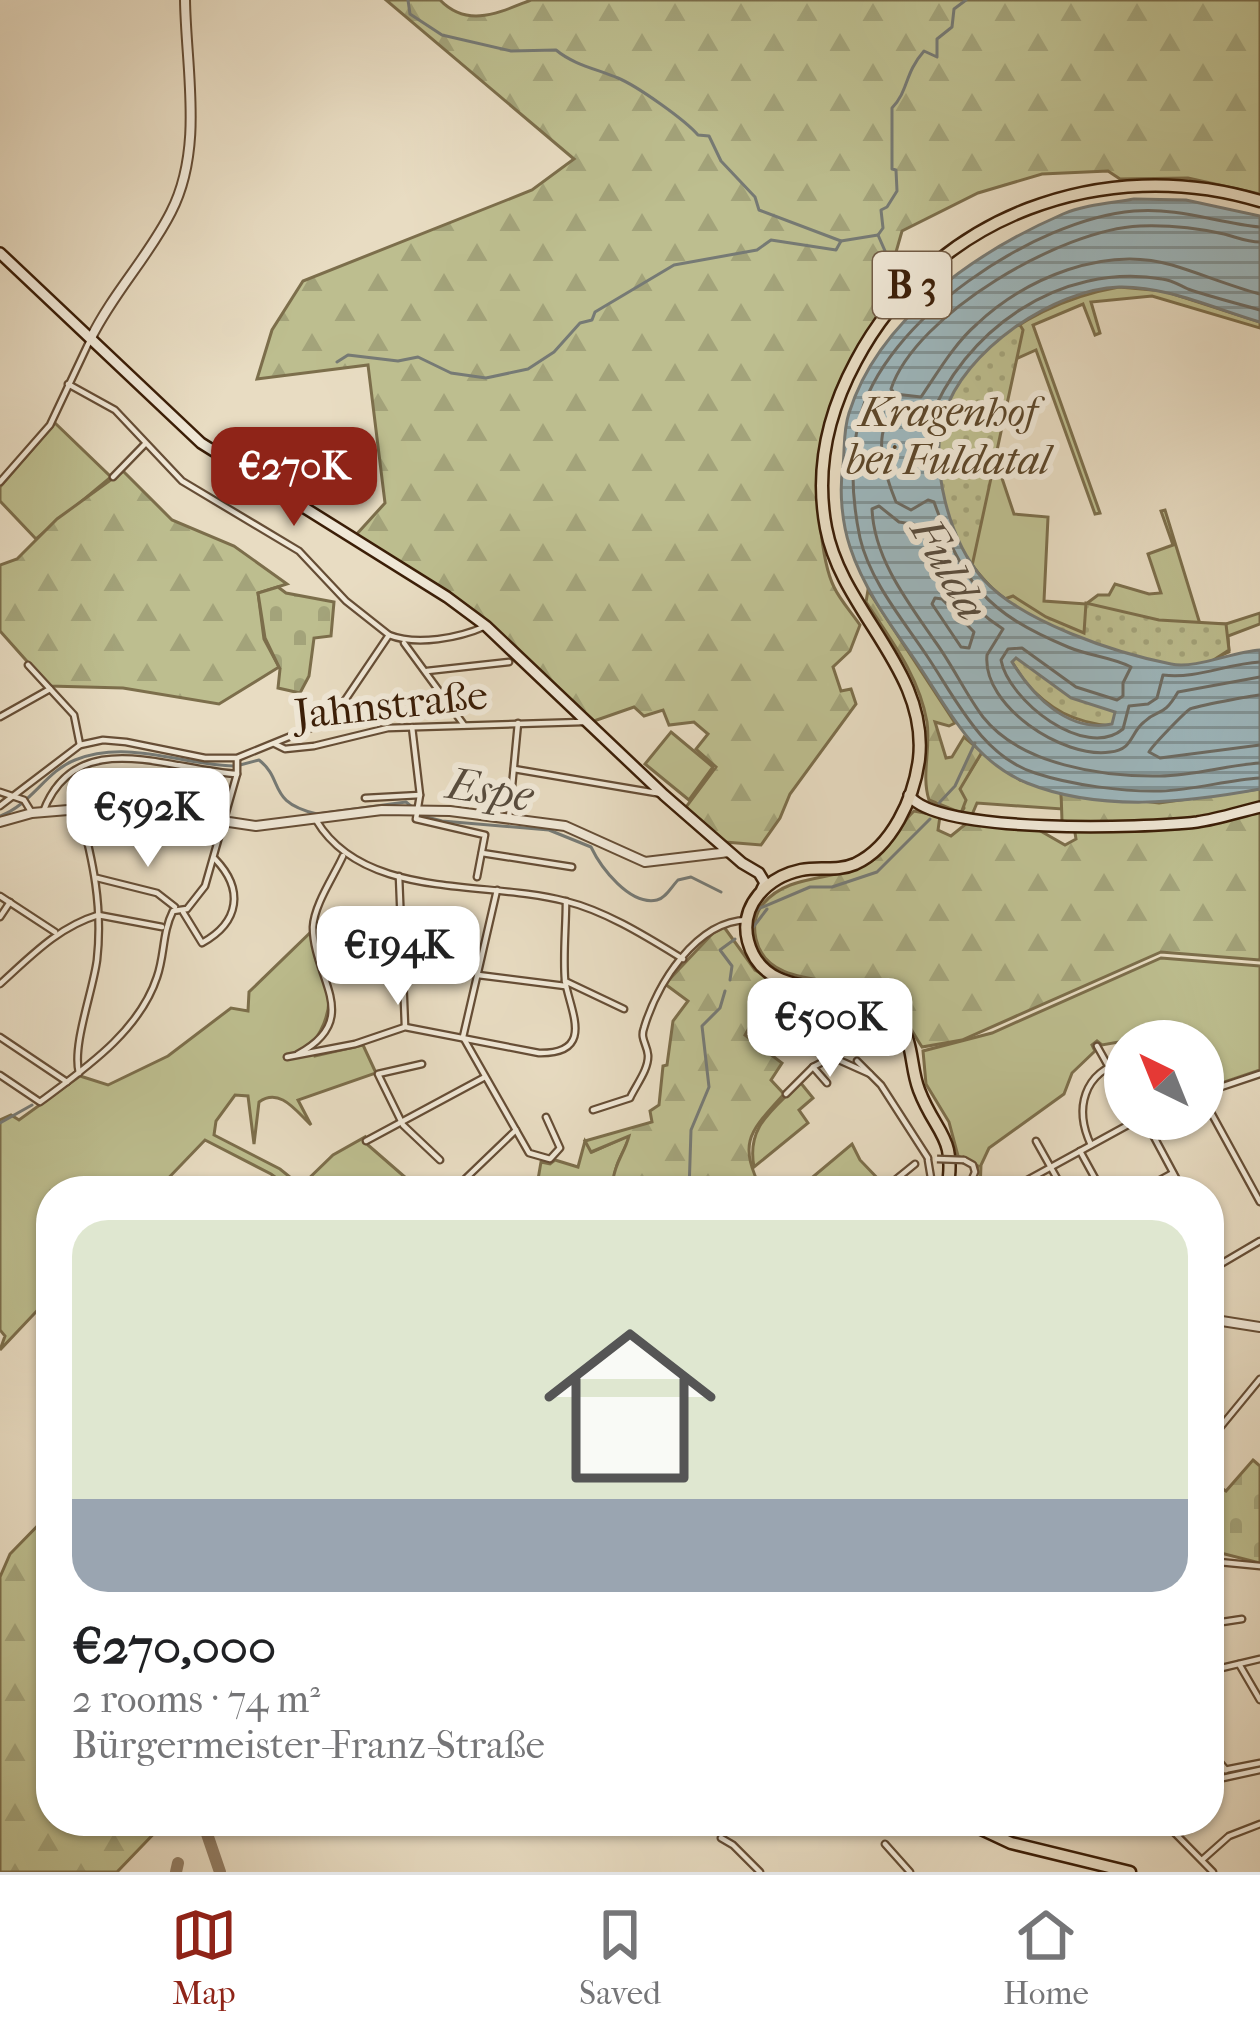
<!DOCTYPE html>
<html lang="en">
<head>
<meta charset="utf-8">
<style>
  body { margin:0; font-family:"IM FELL French Canon",serif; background:#f6f6f6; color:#202124; height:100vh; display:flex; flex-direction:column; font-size:45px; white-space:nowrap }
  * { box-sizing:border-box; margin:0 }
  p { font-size:39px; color:#757577 }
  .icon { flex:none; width:66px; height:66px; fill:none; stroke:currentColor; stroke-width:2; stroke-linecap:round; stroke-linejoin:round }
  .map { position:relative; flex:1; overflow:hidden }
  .details { position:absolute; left:36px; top:1176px; width:1188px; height:660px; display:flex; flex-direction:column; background:#fff; border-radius:48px; box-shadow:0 3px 9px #0004 }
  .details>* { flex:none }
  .needle { width:78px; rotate:317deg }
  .controls { position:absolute; left:1104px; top:1020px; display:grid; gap:24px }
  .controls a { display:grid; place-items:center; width:120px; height:120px; border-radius:50%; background:#fff; box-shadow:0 3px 9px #0004; font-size:60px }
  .price { position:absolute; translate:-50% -102px; padding:0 27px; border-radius:24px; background:#fff; color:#222; font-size:39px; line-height:78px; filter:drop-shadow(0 3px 6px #0008) }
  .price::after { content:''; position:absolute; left:50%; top:72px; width:36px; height:27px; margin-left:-18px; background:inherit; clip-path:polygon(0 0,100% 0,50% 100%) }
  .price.on { background:#8f2418; color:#fff }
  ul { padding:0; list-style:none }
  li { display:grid; align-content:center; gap:24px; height:636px; padding:0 36px }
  li span { display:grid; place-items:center; height:372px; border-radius:36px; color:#555 }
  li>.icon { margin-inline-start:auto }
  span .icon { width:216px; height:216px; fill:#fffc; stroke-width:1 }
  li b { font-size:51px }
  .menu { display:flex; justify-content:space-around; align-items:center; height:168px; border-top:3px solid #e0e0e0; background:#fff; font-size:33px; color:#757577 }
  .menu a { display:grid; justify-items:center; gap:6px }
  .menu .on { color:#8f2418 }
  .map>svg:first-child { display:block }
  .green { fill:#bdbe8f; stroke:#7c6e4b; stroke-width:3 }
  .forest { fill:url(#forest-firs); stroke:#7c6e4b; stroke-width:3 }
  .cemetery { fill:url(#cemetery-stones); stroke:#7c6e4b; stroke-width:3 }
  .park { fill:url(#park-dots); stroke:#7c6e4b; stroke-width:3 }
  .water { fill:url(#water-rules); stroke:#767a75; stroke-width:3; fill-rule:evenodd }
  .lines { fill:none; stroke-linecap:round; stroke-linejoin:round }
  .shore { stroke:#6c6b63; stroke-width:3 }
  .stream { stroke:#767a75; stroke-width:3 }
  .taxiway { stroke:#927d64; stroke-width:12 }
  .minor-casing { stroke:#664e36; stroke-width:9 }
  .tertiary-casing { stroke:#664e36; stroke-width:12 }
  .secondary-casing { stroke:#3b1e07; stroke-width:14 }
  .primary-casing { stroke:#3b1e07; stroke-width:15 }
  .minor { stroke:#f0e8d7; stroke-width:4.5 }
  .tertiary { stroke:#f0e8d7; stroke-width:8 }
  .secondary { stroke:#f0e8d7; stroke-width:9 }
  .primary { stroke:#e8dcc2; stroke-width:10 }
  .minor-bridge-casing { stroke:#664e36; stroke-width:9; stroke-linecap:butt }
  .minor-bridge { stroke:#f0e8d7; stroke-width:4.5 }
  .labels { text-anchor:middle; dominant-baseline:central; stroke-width:12; stroke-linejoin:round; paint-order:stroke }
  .shield { fill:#f0e8d7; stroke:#715b45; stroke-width:3 }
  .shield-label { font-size:39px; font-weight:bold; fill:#3b1e07 }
  .park-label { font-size:42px; font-style:italic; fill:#5c4629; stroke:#f0e8d7 }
  .street-label { font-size:42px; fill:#3b1e07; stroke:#f0e8d7 }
  .water-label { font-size:45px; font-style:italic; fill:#584c3e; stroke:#f0e8d7 }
</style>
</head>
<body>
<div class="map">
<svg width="1260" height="1872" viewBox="0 0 1260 1872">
  <defs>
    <pattern id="forest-firs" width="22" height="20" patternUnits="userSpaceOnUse" patternTransform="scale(3)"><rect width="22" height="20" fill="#bdbe8f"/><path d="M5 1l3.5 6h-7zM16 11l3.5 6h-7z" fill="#a3a37a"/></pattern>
    <pattern id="cemetery-stones" width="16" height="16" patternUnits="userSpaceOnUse" patternTransform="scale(3)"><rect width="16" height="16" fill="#bdbe8f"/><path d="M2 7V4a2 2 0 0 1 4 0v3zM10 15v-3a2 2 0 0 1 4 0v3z" fill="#a3a37a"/></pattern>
    <pattern id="park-dots" width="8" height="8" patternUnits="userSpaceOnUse" patternTransform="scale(3)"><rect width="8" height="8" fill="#bdbe8f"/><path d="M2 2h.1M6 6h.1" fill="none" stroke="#a3a37a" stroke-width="1.8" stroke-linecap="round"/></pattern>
    <pattern id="water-rules" width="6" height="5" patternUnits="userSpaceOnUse" patternTransform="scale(3)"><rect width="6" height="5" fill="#9db8bf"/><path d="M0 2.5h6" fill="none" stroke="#819599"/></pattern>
  </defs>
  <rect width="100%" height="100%" fill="#e8dcc2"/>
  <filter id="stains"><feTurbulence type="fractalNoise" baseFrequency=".00167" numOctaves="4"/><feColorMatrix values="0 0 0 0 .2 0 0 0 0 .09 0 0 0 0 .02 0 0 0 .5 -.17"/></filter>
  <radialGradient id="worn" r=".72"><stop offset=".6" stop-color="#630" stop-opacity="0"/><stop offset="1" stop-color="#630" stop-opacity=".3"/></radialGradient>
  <g class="green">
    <path d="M1119 287 1164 291 1260 322V328L1152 296 1091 302 1100 333 1095 335 1083 304 1033 325 1100 513 1095 514 1036 350 1002 365 971 386 1014 514 1048 517 1044 601 1086 604 1098 595H1109L1115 584 1149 594 1161 593 1148 554 1173 545 1161 511 1165 510 1200 624H1226L1260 613V624L1228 636 1229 652C1190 672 1153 660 1114 647 1069 632 1019 617 985 581 965 560 953 527 946 499 916 381 1013 306 1119 287Z"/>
    <path d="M55 423 111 477 36 539 0 501V487Z"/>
    <path d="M671 732 713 767 689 800 645 764Z"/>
    <path d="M982 752 1020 780 1061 791 1062 809 977 803 971 817 961 813 964 808 959 789Z"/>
    <path d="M314 929C324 975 343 1003 312 1044L315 1056 363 1045 376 1073 298 1100 311 1125C296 1111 280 1087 259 1102L254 1144 248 1096 235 1095 216 1121 214 1135 280 1169 301 1186 333 1155 365 1137 368 1145 421 1191H294L271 1174 205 1140 156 1191H51V1296L0 1350 5 1336 0 1330V1120L11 1115 19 1120 80 1076 108 1085 168 1056 231 1008 248 1011 249 992Z"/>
    <path d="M1161 958 1260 966V1070L1207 1088 1203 1078V1041L1136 1039 1102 1045 1097 1041 1092 1045 1095 1051 1072 1073 1064 1094 989 1148 981 1165 980 1191H970L978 1166 958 1156 949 1122 926 1084 923 1051 992 1033Z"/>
    <path d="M800 1082 813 1098 799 1110 808 1123 754 1167C746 1125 774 1110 800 1082Z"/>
    <path d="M630 1135C625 1151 615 1162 614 1179L629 1185V1191H536L541 1162 550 1164 555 1160 578 1167 585 1141 592 1152Z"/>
    <path d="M852 1144 860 1160 884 1185 876 1191H796Z"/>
  </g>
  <g class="forest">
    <path d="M386 0H440C468 29 500 12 531 0H1260V194L1188 178 1120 179 1108 171 1042 174 978 193 902 231 896 252 898 264 883 276 875 290 880 302 897 289V294C841 362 807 433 820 523 822 543 825 569 834 587 840 600 852 613 860 625L850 651 833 667 841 691 851 689 856 704 790 794 780 818 761 845 725 842 686 807 716 767 696 749 708 734 694 722 669 725 663 710 644 716 634 707 594 721 474 617 355 536 385 503 368 365 257 379 272 330 303 281 532 190 574 159Z"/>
    <path d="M123 471 172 520 234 546 287 584 258 593 264 639 279 667 219 704 123 688 49 686 0 631V565L17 559 57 519Z"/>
    <path d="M868 590 955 723 949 726 935 722 946 758 952 757 964 737 982 752 960 789 966 800 961 813 929 800C921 775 931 749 927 722 919 676 891 640 866 602Z"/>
    <path d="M1260 789V960L1161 952 962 1040 922 1047C909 1027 898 1002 875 991 838 975 767 989 756 939 753 927 755 913 763 904 790 871 839 883 873 860 892 848 898 826 914 811L940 816 938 830 951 836 967 823 1037 829 1065 845 1076 839 1074 827 1062 821 1061 791 1159 803Z"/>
    <path d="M724 927 755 970 787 989 770 991 745 1035 782 1063 771 1080 784 1094C750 1132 737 1141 762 1191H629L628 1185 613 1180C615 1163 625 1152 629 1136L591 1152 585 1141 652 1122 650 1111 659 1105 663 1066 667 1065 673 1021 688 1001 665 984 713 933Z"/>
    <path d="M51 1512V1821H166L117 1872H0V1577L10 1554Z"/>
  </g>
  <g class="cemetery">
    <path d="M278 587 286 593 334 602 331 636 314 638 309 676 300 693 278 688 280 669 265 638 258 593Z"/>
    <path d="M1253 1460 1260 1466V1563L1209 1550V1480L1226 1491Z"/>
  </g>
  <path class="park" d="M1020 325 1023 330 972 566 1002 600 1013 596 1046 617 1084 633 1086 603 1159 620 1226 624 1229 650 1111 726C1073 722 1050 710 1025 682L910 504 895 455 899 418 1005 329Z"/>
  <path class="water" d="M1134 199 1186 200 1260 216V322C1215 309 1167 286 1119 287 1054 289 963 351 944 415 929 465 949 540 983 579 1021 622 1116 653 1171 664 1197 669 1231 652 1260 650V789C1185 803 1099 812 1027 783 970 760 946 704 913 657 889 623 863 587 850 547 842 523 839 491 843 466 845 448 843 431 849 413 879 318 976 252 1063 214 1084 205 1111 203 1134 199ZM1016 658 1071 698 1115 712 1112 724C1068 733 1033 696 1012 662Z"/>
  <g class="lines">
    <g class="shore">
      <path d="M1260 227C1218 223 1178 207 1134 211 1036 219 882 320 859 421 850 459 852 500 860 538 870 581 903 620 927 656 956 699 982 756 1035 773 1071 785 1124 792 1161 791 1194 790 1227 780 1260 778"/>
      <path d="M1260 242C1247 242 1236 237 1224 234 1197 228 1167 225 1140 226 1062 229 916 314 891 389L895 394 921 397C938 372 954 344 977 324 1026 278 1105 245 1172 265 1202 274 1230 286 1260 294"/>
      <path d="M1260 310C1236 303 1211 297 1188 289 1179 285 1172 280 1162 279 1060 262 963 330 928 424H920L909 411 896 410C870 432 885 475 896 502L911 510 928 500 934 502C963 583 986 613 1068 647 1089 656 1112 657 1131 667L1123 683V696L1117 700 1076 687 1022 648 1008 649 1001 660C1008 700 1085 761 1123 729L1129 706 1148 704 1157 698 1163 675C1197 679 1226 664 1260 662"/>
      <path d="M935 598 942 599 974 632 969 648 961 647 932 604Z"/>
      <path d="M1260 677 1178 692C1162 719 1160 707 1144 722 1130 733 1133 750 1110 752 1063 759 982 706 987 655L1003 629C964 604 941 570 925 526L899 522 879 506 872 509C874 558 907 601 934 640 952 664 965 693 983 717 1021 765 1103 777 1160 776 1194 776 1227 765 1260 763"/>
      <path d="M1260 695C1250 696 1197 706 1190 709 1184 713 1152 746 1149 752L1160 758 1260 745"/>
    </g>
    <g class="stream">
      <path d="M408 0 410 14 442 35 511 51 556 50C574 65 597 69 618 78 637 86 684 119 698 135L709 136 721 161 755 197 759 210 841 241 878 235"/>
      <path d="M896 276 878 235 883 228 881 210 887 207 897 191 896 170 892 169V108C909 90 904 74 924 51L937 57V39L952 27 954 9 966 0"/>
      <path d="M337 362 348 355 398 361 418 357 451 373 486 378 528 369 554 352 580 323 592 320 595 312 674 265 757 250 771 240 836 250 841 241"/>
      <path d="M240 765 259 760C285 780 266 802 317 814L406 802 423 816 442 821 549 830 591 847C601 868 630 906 657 900 666 898 672 886 678 880L691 877 721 892"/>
      <path d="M939 803 955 786 975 743"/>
      <path d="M0 816C31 805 46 771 75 760 128 739 182 765 234 766"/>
      <path d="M758 909 810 887H832L877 872 930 819"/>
      <path d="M751 930 767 909"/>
      <path d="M730 980 732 966 720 950 735 939"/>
      <path d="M0 1123 32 1105"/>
      <path d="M689 1191 691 1130 709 1087 702 1026 720 1008 725 991"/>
    </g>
    <g class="taxiway">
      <path d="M207 1834 220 1872"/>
      <path d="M176 1872 178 1863"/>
    </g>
    <defs>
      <g id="minor">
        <path d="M68 384 115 410 182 481 299 551 346 601 389 635"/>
        <path d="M113 477 145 444"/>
        <path d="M0 482 50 425 91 338"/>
        <path d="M404 643 464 725"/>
        <path d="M28 665 74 715 80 745"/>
        <path d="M427 671 509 662"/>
        <path d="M0 717 50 689"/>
        <path d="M412 727 420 795 416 819 485 835 477 877"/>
        <path d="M275 744 285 749 314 746 388 728 583 722"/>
        <path d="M514 769 662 794"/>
        <path d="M0 792 24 800 32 813"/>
        <path d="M365 798 420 795"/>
        <path d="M0 806 80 745 103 740 126 742 205 758H237L318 725 339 709 389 635C417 646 459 638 486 626"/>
        <path d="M43 812C76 724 168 770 237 774"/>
        <path d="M509 818 518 723"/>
        <path d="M316 820C364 901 487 880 565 901 606 911 647 937 683 959"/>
        <path d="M482 853 572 867"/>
        <path d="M399 876 405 1026"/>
        <path d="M97 878 157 893 175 907"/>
        <path d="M497 890 463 1037 529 1153 550 1159 560 1148 546 1117"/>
        <path d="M0 896 55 932"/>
        <path d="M183 912 202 943C240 922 244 889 215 859"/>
        <path d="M0 917 10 902"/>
        <path d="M321 959 401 941"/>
        <path d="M478 975 565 986"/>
        <path d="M565 981 624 1009"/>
        <path d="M0 984C30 957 58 927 98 915L162 927"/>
        <path d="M758 1018 772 993 793 991 794 987"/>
        <path d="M0 1037 67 1082"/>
        <path d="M1097 1046 1125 1096"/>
        <path d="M298 1054C364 1018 313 979 313 927 314 905 334 876 343 856"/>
        <path d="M287 1057 355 1044 405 1027 539 1053C597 1054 569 1009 565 980 563 954 566 927 566 901"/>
        <path d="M857 1061 881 1085 928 1158"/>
        <path d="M422 1064 378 1074 403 1125 440 1160"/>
        <path d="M813 1067 827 1083"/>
        <path d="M79 1073C72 1045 93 991 97 960 103 907 93 860 79 809"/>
        <path d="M0 1075 40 1102C84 1069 139 1032 157 977 165 954 162 933 173 911L187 909 205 886 237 774V759"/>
        <path d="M1203 1093 1260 1074"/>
        <path d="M786 1094 813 1067 832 1057 870 1074"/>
        <path d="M1203 1098 1260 1202"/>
        <path d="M593 1110 630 1098C636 1085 649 1069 648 1055 647 1044 640 1039 644 1028 657 984 696 921 747 920"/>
        <path d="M1146 1122 1183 1191"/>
        <path d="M366 1141 485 1077"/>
        <path d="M1036 1141 1064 1191"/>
        <path d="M1091 1145C1074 1109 1083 1072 1125 1061"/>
        <path d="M1080 1151 1102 1191"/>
        <path d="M964 1160 973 1165 975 1172 967 1191"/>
        <path d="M463 1181 516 1130"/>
        <path d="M904 1191 894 1181 915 1164"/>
        <path d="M927 1191 932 1184 928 1160"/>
        <path d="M1015 1191 1022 1183 1137 1120 1152 1119"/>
        <path d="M1140 1191 1173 1173"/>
        <path d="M1209 1271 1260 1241"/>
        <path d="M1209 1441 1260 1379"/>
        <path d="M1209 1561 1260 1566"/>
        <path d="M1209 1624 1242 1619"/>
        <path d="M1239 1664 1260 1700"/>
        <path d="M1209 1671 1260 1659"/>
        <path d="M1209 1720 1217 1711 1215 1708"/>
        <path d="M1209 1749 1226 1770"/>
        <path d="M1209 1773 1260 1763"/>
        <path d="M1209 1781 1260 1770"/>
        <path d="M1163 1821 1213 1872"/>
        <path d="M721 1838 733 1845 760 1872"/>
        <path d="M885 1844 910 1872"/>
        <path d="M1202 1860 1229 1836 1260 1824"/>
      </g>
      <g id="tertiary">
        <path d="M91 338C113 293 149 256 171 212 204 148 186 69 185 0"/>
        <path d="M0 822 32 813 177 801 229 822 256 826 382 810 450 811 565 826 645 862 729 852"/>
        <path d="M1209 1319 1260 1327"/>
      </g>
      <g id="secondary">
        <path d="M0 253 201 443 447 597 486 626 664 795 742 863 759 873 765 883 762 889"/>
        <path d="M909 795C935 835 1147 828 1197 822 1218 819 1239 812 1260 807"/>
      </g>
      <g id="primary">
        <path d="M947 1191C957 1135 936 1135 919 1090 910 1067 914 1042 898 1021 861 970 766 1011 748 941 739 905 768 877 801 870 820 866 836 872 855 864 892 847 914 798 919 759 929 670 842 612 826 528 815 470 828 413 856 361 933 215 1105 154 1260 201"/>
        <path d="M964 1821 1011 1843 1130 1872"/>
      </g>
    </defs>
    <use href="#minor" class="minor-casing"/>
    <use href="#tertiary" class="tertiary-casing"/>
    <use href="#secondary" class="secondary-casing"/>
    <use href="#primary" class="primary-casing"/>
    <use href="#minor" class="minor"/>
    <use href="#tertiary" class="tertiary"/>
    <use href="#secondary" class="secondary"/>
    <use href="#primary" class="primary"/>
    <defs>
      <path id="minor-bridge" d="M937 1159 964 1160"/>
    </defs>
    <use href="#minor-bridge" class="minor-bridge-casing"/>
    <use href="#minor-bridge" class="minor-bridge"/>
  </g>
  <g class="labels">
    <rect class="shield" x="873" y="252" width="78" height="66" rx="9"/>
    <g class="shield-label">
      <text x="912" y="285">B 3</text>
    </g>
    <g class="park-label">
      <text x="948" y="412">Kragenhof<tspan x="948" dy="48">bei Fuldatal</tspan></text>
    </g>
    <g class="street-label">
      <text transform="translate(391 705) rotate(-6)">Jahnstraße</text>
    </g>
    <g class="water-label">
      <text transform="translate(949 569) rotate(61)">Fulda</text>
      <text transform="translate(490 790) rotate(9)">Espe</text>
    </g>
  </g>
  <rect width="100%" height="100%" filter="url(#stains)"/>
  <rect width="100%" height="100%" fill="url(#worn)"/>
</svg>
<div class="controls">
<a><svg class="needle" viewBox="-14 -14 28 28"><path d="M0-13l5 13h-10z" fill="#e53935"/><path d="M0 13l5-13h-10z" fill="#757577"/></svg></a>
</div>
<b class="price on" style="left:294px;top:529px">€270K</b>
<b class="price" style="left:148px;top:870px">€592K</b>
<b class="price" style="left:398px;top:1008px">€194K</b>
<b class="price" style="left:830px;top:1080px">€500K</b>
<section class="details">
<ul>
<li><span style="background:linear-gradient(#dfe7d0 75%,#9aa5b1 0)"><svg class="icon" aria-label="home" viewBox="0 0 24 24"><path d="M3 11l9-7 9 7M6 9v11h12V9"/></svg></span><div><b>€270,000</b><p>2 rooms · 74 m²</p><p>Bürgermeister-Franz-Straße</p></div></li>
</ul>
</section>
</div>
<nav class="menu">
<a class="on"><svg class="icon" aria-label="map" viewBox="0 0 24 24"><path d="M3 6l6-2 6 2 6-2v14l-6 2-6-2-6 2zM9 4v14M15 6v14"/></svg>Map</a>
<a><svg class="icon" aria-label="saved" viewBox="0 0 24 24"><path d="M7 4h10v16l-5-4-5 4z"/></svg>Saved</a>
<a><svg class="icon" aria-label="home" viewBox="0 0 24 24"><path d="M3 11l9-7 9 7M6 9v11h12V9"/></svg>Home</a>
</nav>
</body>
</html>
